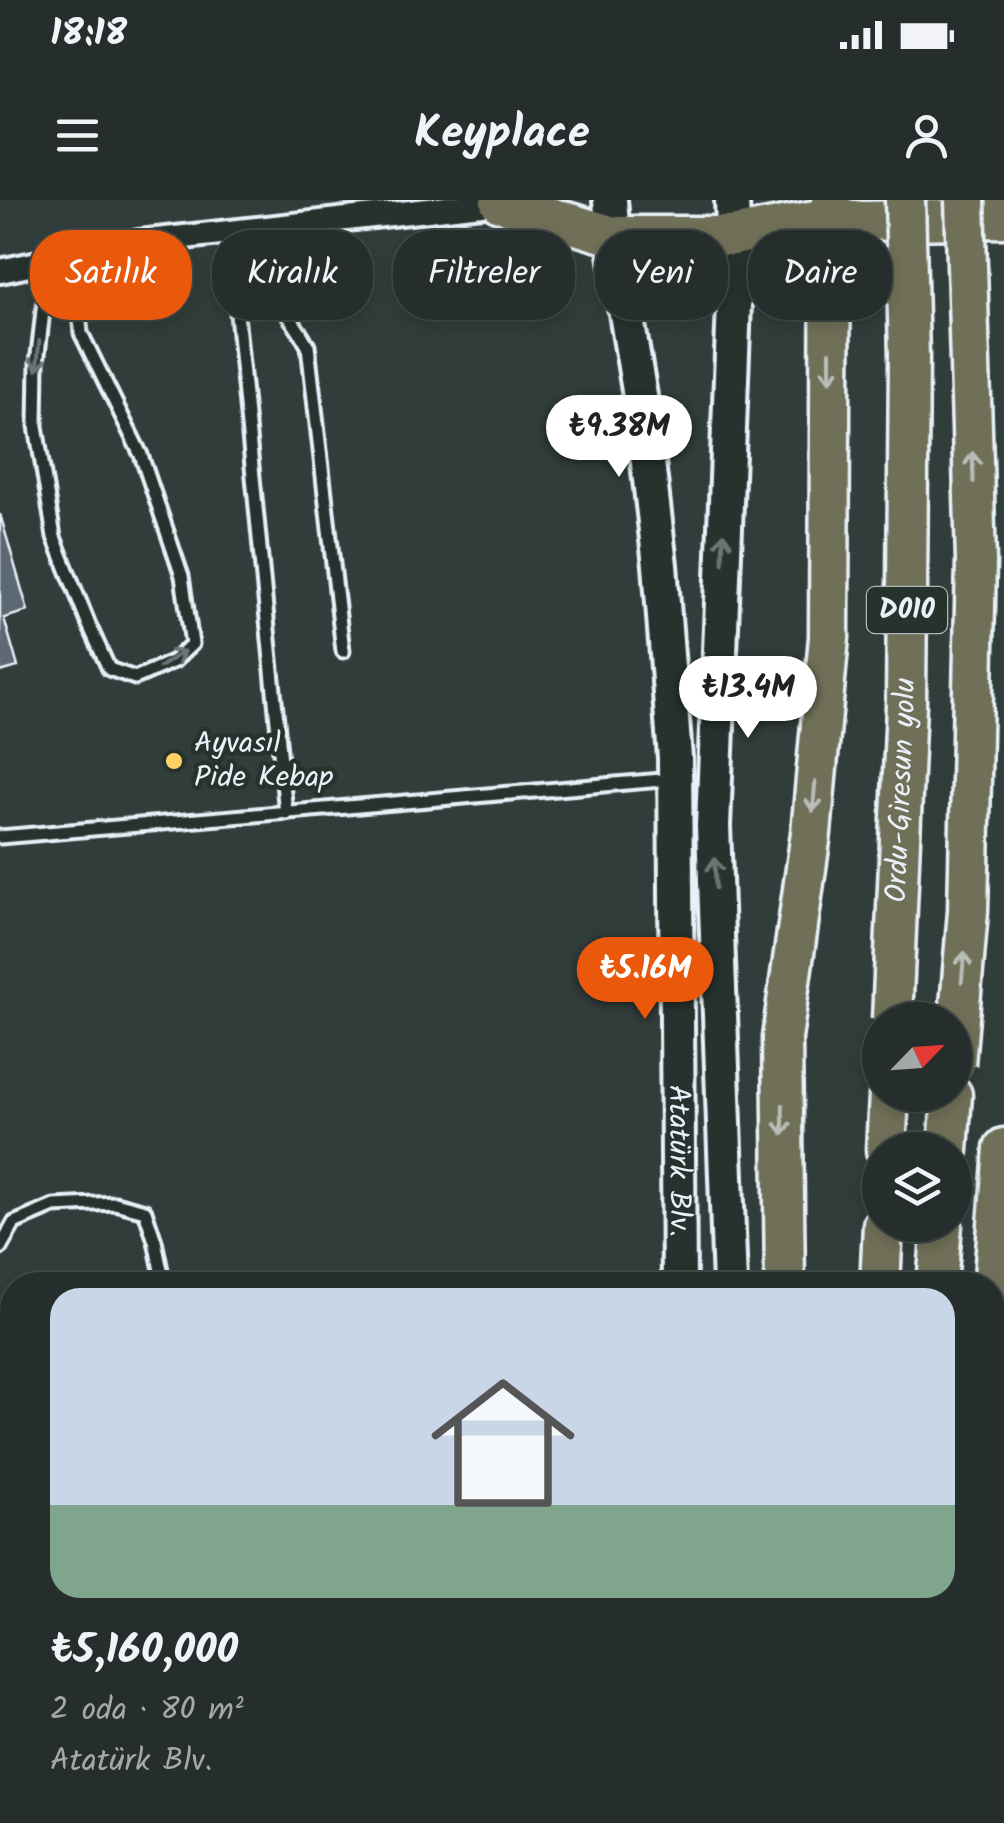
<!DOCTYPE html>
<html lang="tr">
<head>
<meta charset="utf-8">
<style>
  body { margin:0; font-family:Kalam,sans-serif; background:#313a38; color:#f1f3f6; height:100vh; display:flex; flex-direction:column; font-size:38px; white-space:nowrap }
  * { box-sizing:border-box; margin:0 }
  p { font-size:32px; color:#a3a8a9 }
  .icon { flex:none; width:55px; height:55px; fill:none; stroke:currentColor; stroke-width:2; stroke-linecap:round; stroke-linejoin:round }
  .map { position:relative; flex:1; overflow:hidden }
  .side { position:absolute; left:0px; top:1072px; width:1005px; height:552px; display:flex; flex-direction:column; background:#252e2c; border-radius:40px 40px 0 0; box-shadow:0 5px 15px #0003,0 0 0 2px #424a48 }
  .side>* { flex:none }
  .guide { position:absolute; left:30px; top:30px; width:945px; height:90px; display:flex; gap:20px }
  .needle { width:65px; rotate:65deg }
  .tools { position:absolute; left:862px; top:802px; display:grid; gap:20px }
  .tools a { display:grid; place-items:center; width:110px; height:110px; border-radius:50%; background:#252e2c; box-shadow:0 5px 15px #0003,0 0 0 2px #424a48; font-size:50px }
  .price { position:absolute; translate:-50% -85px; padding:0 22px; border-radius:35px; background:#fff; color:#222; font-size:32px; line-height:65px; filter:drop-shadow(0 2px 5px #0008) }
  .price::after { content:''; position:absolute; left:50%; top:60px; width:30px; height:22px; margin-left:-15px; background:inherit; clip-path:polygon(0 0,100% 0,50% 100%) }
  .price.on { background:#ea580c; color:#fff }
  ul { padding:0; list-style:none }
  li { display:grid; align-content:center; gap:20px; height:530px; padding:0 50px }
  li span { display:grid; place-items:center; height:310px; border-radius:30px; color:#555 }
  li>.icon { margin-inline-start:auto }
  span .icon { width:180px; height:180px; fill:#fffc; stroke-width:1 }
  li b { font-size:42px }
  .pill { padding:0 35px; border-radius:40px; background:#252e2c; box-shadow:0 5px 15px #0003,0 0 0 2px #424a48; font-size:35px; line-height:90px }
  .pill.on { background:#ea580c; color:#fff }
  .status { display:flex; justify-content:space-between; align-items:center; height:70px; padding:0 50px; background:#252e2c; direction:ltr }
  .status svg { height:28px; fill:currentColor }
  header { display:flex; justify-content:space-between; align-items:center; height:130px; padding:0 50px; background:#252e2c; font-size:45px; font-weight:800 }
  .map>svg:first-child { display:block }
  .building { fill:#5d6775; stroke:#e8f1f8; stroke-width:2.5 }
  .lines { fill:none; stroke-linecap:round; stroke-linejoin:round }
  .service-casing { stroke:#e8f1f8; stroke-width:19 }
  .minor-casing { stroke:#e8f1f8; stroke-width:30 }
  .secondary-casing { stroke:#e8f1f8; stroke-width:40 }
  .trunk-casing { stroke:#e8f1f8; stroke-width:45 }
  .service { stroke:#26332d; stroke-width:11 }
  .minor { stroke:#26332d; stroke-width:22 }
  .secondary { stroke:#26332d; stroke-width:32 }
  .trunk { stroke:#706f59; stroke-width:38 }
  .trunk-bridge-casing { stroke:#e8f1f8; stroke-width:45; stroke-linecap:butt }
  .trunk-bridge { stroke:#706f59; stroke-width:38 }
  .oneway { stroke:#6a7674 }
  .oneway2 { stroke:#b8bdb8 }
  .poi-dot { fill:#ffd166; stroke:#26332d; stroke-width:4 }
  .labels { text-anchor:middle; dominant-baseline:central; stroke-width:9; stroke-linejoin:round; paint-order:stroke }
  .shield { fill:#26332d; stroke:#aeb8bb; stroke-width:2.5 }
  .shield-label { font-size:28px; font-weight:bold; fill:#e8f1f8 }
  .poi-label { font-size:30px; fill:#e8f1f8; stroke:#26332d; text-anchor:start }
  .street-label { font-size:30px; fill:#e8f1f8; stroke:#26332d }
</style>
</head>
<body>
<div class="status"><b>18:18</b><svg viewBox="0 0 49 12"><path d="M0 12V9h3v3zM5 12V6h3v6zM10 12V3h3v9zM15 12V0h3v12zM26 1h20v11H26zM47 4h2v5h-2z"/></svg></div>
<header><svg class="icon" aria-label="menu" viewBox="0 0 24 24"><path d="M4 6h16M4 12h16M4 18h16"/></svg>Keyplace<svg class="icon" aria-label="person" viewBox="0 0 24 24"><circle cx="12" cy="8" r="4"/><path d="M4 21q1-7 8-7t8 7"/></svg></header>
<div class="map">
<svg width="1004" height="1623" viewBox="0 0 1004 1623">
  <rect width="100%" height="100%" fill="#313d3b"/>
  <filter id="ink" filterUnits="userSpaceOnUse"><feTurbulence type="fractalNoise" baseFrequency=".01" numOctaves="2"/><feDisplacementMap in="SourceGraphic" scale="20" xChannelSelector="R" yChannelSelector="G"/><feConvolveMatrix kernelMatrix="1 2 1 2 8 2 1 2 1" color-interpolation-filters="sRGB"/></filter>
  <g filter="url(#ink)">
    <path class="building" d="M0 314 28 411 4 418 18 467 0 472Z"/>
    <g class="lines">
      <defs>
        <g id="service">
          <path d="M229 32 286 613"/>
          <path d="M49 59 37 163 36 226 54 337 89 425 109 469 135 478 174 461 192 444 182 376 141 255 81 133 73 54"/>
          <path d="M233 74C273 92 286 108 308 146L343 451"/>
          <path d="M0 637 673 579"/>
          <path d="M0 1048 14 1023 54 1006 115 1003 145 1011 155 1041 164 1085"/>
          <path d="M12 1285V1343"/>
          <path d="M14 1615 15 1623"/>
        </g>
        <path id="minor" d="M0 71 139 42 500 2"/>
        <g id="secondary">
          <path id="s1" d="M610 0 613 36 641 202 660 365 675 558 679 1085"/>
          <path d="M730 1085 713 626 735 79 732 0"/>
          <path d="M690 1612V1623"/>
          <path d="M752 1612 753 1623"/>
        </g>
        <g id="trunk">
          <path d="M500 2 613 36H732L831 17 862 21 1004 18"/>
          <path d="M886 950 889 895"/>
          <path d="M948 950 952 895"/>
          <path d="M785 1085 782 838 811 633 829 437 831 0"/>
          <path d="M880 1085 883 1025"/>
          <path d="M937 1085 942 1025"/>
          <path d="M992 1102 1004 948"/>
          <path d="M815 1612 816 1623"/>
          <path d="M850 1623 851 1612"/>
          <path d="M902 1623V1612"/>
          <path d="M947 1623 948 1612"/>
        </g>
      </defs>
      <use href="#service" class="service-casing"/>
      <use href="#minor" class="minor-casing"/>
      <use href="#secondary" class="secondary-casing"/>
      <use href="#trunk" class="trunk-casing"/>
      <use href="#service" class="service"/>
      <use href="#minor" class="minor"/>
      <use href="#secondary" class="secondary"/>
      <use href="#trunk" class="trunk"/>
      <defs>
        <g id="trunk-bridge">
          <path id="s2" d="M892 820 906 505 909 156 905 0"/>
          <path d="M955 864 968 711 976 361 965 0"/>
        </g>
      </defs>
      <use href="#trunk-bridge" class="trunk-bridge-casing"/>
      <use href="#trunk-bridge" class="trunk-bridge"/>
    </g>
    <defs><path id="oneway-shaft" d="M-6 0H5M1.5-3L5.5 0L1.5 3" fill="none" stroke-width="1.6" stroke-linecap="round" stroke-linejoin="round" transform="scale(2.5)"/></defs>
    <g class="oneway">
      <use href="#oneway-shaft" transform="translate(38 156) rotate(95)"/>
      <use href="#oneway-shaft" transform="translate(723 348) rotate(-88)"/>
      <use href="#oneway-shaft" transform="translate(172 459) rotate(-33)"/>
      <use href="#oneway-shaft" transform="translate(715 673) rotate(-92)"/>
    </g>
    <g class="oneway2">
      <use href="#oneway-shaft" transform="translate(830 167) rotate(90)"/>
      <use href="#oneway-shaft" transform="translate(973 267) rotate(-92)"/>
      <use href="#oneway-shaft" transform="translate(814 597) rotate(95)"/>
      <use href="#oneway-shaft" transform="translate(963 767) rotate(-85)"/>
      <use href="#oneway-shaft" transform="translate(783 920) rotate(89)"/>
    </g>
  </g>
  <circle class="poi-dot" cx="174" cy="561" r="10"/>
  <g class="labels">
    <rect class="shield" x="867" y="387" width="80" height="46" rx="8"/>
    <g class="shield-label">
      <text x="907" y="410">D010</text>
    </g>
    <g class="poi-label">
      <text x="194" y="544">Ayvasıl<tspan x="194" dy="34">Pide Kebap</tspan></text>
    </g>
    <g class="street-label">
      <text stroke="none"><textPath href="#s2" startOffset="230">Ordu-Giresun yolu</textPath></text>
      <text stroke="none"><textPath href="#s1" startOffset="965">Atatürk Blv.</textPath></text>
    </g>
  </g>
</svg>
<div class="tools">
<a><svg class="needle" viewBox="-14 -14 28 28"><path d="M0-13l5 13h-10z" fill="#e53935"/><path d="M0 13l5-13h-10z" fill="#a3a8a9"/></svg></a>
<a><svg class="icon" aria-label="layers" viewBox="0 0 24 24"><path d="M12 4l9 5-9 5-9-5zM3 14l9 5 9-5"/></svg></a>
</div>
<b class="price" style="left:619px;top:280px">₺9.38M</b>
<b class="price" style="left:748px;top:541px">₺13.4M</b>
<b class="price on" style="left:645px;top:822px">₺5.16M</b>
<div class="guide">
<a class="pill on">Satılık</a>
<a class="pill">Kiralık</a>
<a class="pill">Filtreler</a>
<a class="pill">Yeni</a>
<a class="pill">Daire</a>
</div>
<section class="side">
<ul>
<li><span style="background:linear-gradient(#c9d6e8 70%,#7fa58c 0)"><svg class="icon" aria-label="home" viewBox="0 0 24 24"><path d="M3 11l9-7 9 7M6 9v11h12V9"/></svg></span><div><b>₺5,160,000</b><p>2 oda · 80 m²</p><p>Atatürk Blv.</p></div></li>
</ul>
</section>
</div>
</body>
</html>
